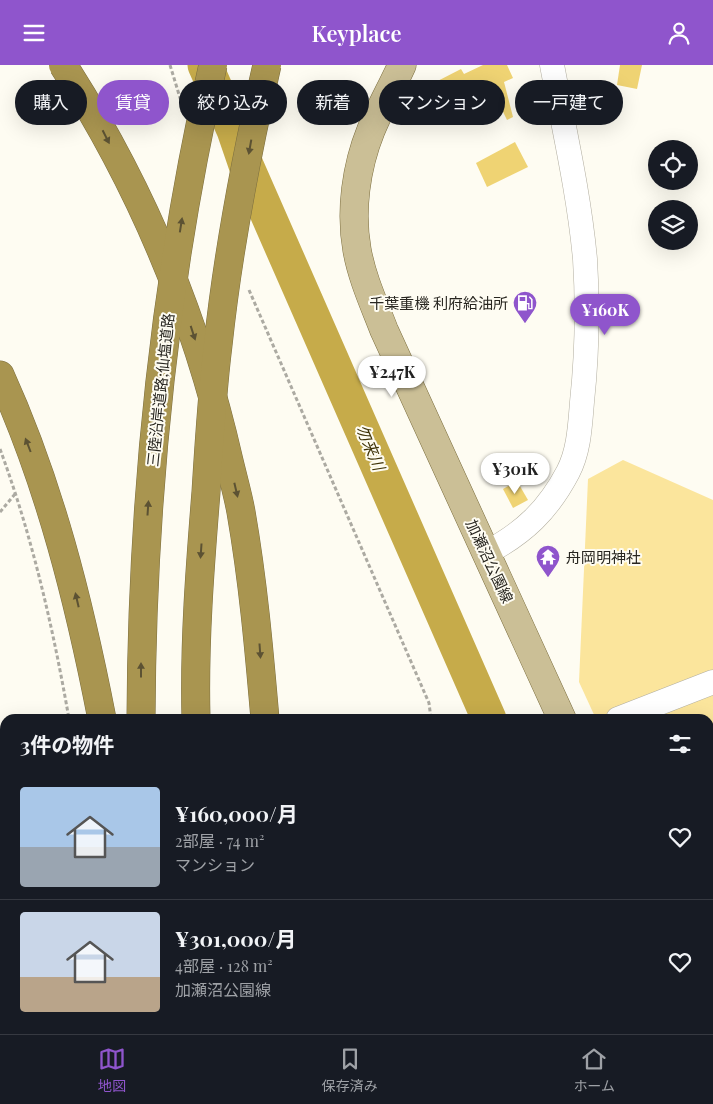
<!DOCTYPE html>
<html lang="ja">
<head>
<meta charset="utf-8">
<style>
  body { margin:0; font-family:"Playfair Display","Noto Sans JP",serif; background:#242831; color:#f1f3f6; height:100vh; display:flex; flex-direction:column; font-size:19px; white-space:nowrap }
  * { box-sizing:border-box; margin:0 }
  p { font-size:16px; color:#9ea1a6 }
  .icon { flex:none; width:28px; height:28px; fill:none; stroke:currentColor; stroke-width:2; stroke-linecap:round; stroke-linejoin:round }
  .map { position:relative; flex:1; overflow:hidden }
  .details { position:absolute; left:0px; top:649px; width:714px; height:321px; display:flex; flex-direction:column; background:#171b24; border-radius:15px 15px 0 0; box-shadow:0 5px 20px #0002 }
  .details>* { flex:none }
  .top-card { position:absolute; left:15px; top:15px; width:684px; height:45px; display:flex; gap:10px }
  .buttons { position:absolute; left:648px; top:75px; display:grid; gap:10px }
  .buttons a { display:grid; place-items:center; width:50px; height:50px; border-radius:50%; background:#171b24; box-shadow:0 5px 20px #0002; font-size:25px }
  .price { position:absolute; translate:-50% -42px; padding:0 11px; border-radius:18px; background:#fff; color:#222; font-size:16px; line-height:32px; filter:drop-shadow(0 1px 2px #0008) }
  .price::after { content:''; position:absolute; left:50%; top:30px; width:15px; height:11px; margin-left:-8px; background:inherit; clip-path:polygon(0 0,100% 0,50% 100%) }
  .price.on { background:#8f55cc; color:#fff }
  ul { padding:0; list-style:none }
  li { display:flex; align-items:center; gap:15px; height:125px; padding:0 20px }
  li+li { border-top:1px solid #363941 }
  li span { display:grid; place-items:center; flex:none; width:140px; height:100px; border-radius:5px; color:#555 }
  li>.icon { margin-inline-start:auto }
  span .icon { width:60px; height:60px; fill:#fffc; stroke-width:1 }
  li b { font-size:21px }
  h2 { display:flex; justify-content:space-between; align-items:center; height:60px; padding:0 20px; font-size:21px }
  .tag { padding:0 18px; border-radius:22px; background:#171b24; box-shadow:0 5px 20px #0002; font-size:18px; line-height:45px }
  .tag.on { background:#8f55cc; color:#fff }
  header { display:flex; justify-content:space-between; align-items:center; height:65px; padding:0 20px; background:#8f55cc; color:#fff; font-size:22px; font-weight:600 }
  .tab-bar { display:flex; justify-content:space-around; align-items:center; height:70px; border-top:1px solid #363941; background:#171b24; font-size:14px; color:#9ea1a6 }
  .tab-bar a { display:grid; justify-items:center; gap:2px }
  .tab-bar .on { color:#8f55cc }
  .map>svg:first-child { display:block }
  .green { fill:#fbe59c }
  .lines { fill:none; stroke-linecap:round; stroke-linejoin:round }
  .river { stroke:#c6ab4a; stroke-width:35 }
  .building { fill:#efd373 }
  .minor-casing { stroke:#b2aea0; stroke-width:25 }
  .major-casing { stroke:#7c6e3f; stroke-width:29 }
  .highway-casing { stroke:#7c6e3f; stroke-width:29 }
  .path { stroke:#acaaa2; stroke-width:3; stroke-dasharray:4 2.5; stroke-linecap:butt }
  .minor { stroke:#fff; stroke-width:24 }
  .major { stroke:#cbbf96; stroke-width:28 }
  .highway { stroke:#a99550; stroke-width:28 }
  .highway-bridge-casing { stroke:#7c6e3f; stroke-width:29; stroke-linecap:butt }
  .highway-bridge { stroke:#a99550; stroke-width:28 }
  .oneway { fill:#5c5233 }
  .labels { text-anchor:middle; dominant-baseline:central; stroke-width:4; stroke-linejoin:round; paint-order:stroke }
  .poi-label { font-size:15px; fill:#282620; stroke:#fefcf2; text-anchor:end }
  .street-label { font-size:15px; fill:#282620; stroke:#fefcf2 }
  .water-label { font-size:16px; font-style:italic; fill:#3e3207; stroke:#fefcf2 }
</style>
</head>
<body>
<header><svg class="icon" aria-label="menu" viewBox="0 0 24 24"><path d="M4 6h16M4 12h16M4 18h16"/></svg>Keyplace<svg class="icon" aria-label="person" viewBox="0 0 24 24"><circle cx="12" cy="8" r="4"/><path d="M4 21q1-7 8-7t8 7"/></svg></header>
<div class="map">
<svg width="713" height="969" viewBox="0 0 713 969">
  <rect width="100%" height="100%" fill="#fefcf2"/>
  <path class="green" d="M623 395 713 435V878L709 880V654H596L579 617 588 414Z"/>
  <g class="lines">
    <g class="river">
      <path d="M205 0 234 65 246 100 489 654"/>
      <path d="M630 965 632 969"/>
    </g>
  </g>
  <g class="building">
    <path d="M483 0H507L513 13 504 17 513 52 507 55 492 24 480 30 479 28 436 51 422 24 461 4 464 9Z"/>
    <path d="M620 0H642L637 24 617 20Z"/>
    <path d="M515 77 528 102 487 122 476 98Z"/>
    <path d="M517 416 528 435 513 443 503 424Z"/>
  </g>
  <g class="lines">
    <defs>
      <g id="minor">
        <path d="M486 488C524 468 548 445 568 407 579 386 580 361 582 337 587 290 588 241 585 194 579 129 564 64 552 0"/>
        <path d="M618 654 713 617"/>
        <path d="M702 965 704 969"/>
      </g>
      <path id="major" d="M402 0C392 22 380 43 371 65 356 102 350 146 357 185 362 213 374 239 384 265L562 654"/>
      <g id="highway">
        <path d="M0 310C50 420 79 536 102 654"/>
        <path d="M141 965 142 969"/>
        <path d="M161 965V969"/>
        <path d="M212 965V969"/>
        <path d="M261 969V965"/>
      </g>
    </defs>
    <use href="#minor" class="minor-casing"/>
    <use href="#major" class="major-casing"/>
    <use href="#highway" class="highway-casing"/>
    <g class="path">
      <path d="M170 0 181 36"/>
      <path d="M249 225 429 638 431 654"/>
      <path d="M0 384C32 471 53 562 69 654"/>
      <path d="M0 447 15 429"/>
      <path d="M709 693 713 692"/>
      <path d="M709 799H713"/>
      <path d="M113 965V969"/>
      <path d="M305 969V965"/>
    </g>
    <use href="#minor" class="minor"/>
    <use href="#major" class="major"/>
    <use href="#highway" class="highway"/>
    <defs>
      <g id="highway-bridge">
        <path d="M63 0C141 121 197 255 229 396 233 413 238 430 241 447 253 516 259 584 265 654"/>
        <path d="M141 654C142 434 164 215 213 0"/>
        <path d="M196 654C194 578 200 502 206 427 209 378 212 328 218 280 228 186 246 92 267 0"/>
      </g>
    </defs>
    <use href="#highway-bridge" class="highway-bridge-casing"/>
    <use href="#highway-bridge" class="highway-bridge"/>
  </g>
  <defs><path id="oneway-solid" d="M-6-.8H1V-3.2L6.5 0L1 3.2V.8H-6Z" transform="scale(1.25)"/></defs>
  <g class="oneway">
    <use href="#oneway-solid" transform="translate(106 72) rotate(63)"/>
    <use href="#oneway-solid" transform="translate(250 82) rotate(100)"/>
    <use href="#oneway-solid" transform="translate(181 160) rotate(-81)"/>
    <use href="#oneway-solid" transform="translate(193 268) rotate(72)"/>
    <use href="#oneway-solid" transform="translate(28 380) rotate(-111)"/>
    <use href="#oneway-solid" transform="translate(236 425) rotate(77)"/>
    <use href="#oneway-solid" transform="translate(148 443) rotate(-86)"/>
    <use href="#oneway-solid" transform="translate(201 486) rotate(94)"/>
    <use href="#oneway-solid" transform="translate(77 535) rotate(-103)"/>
    <use href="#oneway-solid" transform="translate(260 586) rotate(86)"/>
    <use href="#oneway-solid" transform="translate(141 605) rotate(-90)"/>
  </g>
  <defs>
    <symbol id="fuel-pin" viewBox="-11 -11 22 30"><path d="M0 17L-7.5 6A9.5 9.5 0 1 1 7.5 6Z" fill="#8f55cc" stroke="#fefcf2"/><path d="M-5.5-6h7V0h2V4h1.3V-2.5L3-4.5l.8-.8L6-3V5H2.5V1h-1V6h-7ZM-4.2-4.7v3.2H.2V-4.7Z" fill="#fff"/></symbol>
    <symbol id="temple-pin" viewBox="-11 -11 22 30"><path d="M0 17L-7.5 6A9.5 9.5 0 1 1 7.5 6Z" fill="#8f55cc" stroke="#fefcf2"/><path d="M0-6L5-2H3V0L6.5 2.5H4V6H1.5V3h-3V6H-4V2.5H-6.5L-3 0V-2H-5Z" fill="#fff"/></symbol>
  </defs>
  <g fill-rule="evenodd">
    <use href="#fuel-pin" x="511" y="224" width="28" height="38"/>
    <use href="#temple-pin" x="534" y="478" width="28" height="38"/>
  </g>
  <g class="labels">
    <g class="poi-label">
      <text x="508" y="238">千葉重機 利府給油所</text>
      <text x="566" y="492" text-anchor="start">舟岡明神社</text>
    </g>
    <g class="street-label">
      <text transform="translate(160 325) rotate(-84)">三陸沿岸道路;仙塩道路</text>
      <text transform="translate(490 496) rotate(65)">加瀬沼公園線</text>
    </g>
    <g class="water-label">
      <text transform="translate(371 382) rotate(67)">勿来川</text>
    </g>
  </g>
</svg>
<div class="buttons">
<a><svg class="icon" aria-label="locate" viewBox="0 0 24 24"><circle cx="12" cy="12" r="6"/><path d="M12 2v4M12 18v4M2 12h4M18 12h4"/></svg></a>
<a><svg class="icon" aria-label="layers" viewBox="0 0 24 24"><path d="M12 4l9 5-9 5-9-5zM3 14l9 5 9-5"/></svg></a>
</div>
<b class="price on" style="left:605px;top:271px">¥160K</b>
<b class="price" style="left:392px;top:333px">¥247K</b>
<b class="price" style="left:515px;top:430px">¥301K</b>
<div class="top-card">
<a class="tag">購入</a>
<a class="tag on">賃貸</a>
<a class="tag">絞り込み</a>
<a class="tag">新着</a>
<a class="tag">マンション</a>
<a class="tag">一戸建て</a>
</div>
<section class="details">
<h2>3件の物件<svg class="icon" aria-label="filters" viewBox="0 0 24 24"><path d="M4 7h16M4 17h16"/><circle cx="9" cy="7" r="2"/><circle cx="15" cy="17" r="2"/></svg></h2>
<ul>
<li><span style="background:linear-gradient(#a9c7e8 60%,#9aa5b1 0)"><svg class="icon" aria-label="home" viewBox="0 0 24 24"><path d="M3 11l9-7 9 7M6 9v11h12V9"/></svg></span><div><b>¥160,000/月</b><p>2部屋 · 74 m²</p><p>マンション</p></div><svg class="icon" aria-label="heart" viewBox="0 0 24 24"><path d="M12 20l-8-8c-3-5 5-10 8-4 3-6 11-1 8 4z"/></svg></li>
<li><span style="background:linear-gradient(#c9d6e8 65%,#b9a48a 0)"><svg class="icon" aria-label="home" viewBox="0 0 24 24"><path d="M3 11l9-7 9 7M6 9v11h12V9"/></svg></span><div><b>¥301,000/月</b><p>4部屋 · 128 m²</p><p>加瀬沼公園線</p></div><svg class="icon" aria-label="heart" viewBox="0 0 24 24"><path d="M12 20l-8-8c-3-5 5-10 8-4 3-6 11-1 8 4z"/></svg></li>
</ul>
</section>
</div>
<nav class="tab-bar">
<a class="on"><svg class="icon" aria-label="map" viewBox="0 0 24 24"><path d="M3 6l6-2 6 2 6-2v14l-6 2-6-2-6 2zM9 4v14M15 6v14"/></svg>地図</a>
<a><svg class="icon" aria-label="saved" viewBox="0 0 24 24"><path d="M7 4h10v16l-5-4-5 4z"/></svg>保存済み</a>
<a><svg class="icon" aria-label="home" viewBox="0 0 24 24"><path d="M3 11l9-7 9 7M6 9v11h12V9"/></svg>ホーム</a>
</nav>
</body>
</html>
